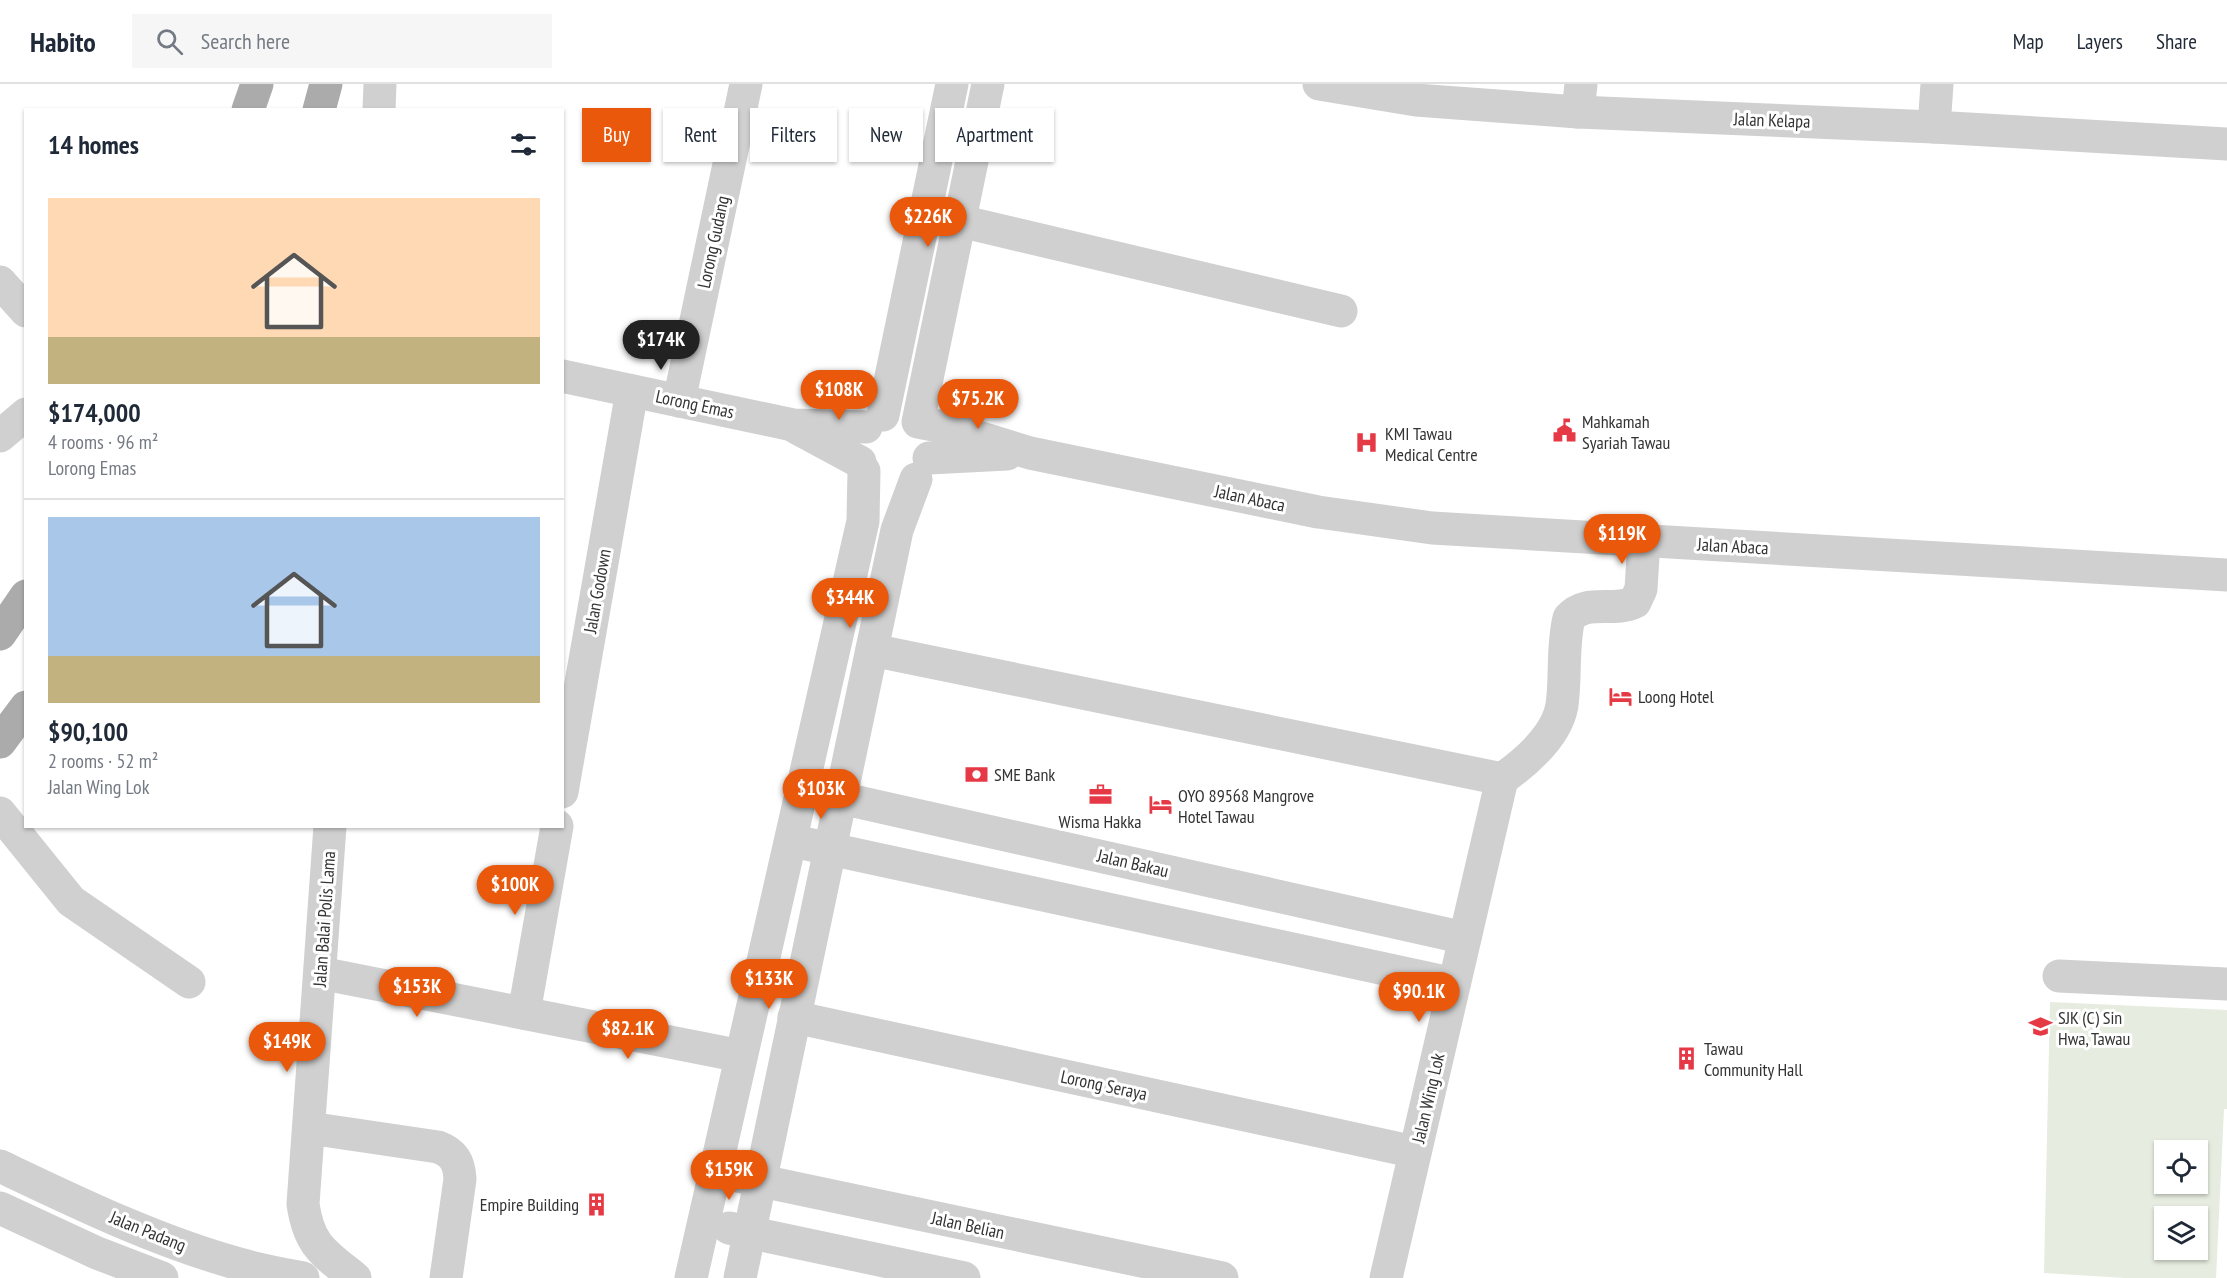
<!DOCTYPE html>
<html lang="en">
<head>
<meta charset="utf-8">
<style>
  body { margin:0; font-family:"PT Sans Narrow",sans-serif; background:#f6f6f7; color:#1f2937; height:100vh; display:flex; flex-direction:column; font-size:22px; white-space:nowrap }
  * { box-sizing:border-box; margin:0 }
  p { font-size:20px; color:#747a83 }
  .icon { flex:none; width:33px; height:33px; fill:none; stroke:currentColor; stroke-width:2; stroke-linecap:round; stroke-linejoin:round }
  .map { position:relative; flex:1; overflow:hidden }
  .panel { position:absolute; left:24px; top:24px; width:540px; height:720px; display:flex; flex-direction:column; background:#fff; border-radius:0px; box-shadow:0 2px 4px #0004 }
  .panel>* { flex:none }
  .guide { position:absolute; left:582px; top:24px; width:570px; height:54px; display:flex; gap:12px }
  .fabs { position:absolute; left:2154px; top:1056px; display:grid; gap:12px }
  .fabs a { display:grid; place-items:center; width:54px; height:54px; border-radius:0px; background:#fff; box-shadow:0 2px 4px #0004; font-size:30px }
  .price { position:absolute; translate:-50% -51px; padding:0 14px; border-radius:21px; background:#ea580c; color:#fff; font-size:20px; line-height:39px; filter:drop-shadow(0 2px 3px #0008) }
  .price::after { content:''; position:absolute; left:50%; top:36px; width:18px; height:14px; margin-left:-9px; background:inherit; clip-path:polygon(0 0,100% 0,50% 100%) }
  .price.selected { background:#222; color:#fff }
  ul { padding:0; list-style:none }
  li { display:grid; align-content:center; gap:12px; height:318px; padding:0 24px }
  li+li { border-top:2px solid #e0e1e3 }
  li span { display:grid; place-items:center; height:186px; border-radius:0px; color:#555 }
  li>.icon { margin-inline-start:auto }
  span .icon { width:108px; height:108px; fill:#fffc; stroke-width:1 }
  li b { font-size:26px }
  h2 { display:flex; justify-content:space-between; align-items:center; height:72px; padding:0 24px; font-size:26px }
  .tag { padding:0 21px; border-radius:0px; background:#fff; box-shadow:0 2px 4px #0004; font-size:21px; line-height:54px }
  .tag.selected { background:#ea580c; color:#fff }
  header { display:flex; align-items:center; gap:36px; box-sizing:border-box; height:84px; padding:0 30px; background:#fff; border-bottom:2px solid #e0e1e3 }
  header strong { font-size:28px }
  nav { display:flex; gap:33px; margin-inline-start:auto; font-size:21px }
  .search { width:420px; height:54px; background:#f6f6f7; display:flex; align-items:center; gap:15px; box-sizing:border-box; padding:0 21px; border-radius:0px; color:#747a83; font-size:22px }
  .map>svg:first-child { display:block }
  .pitch { fill:#e6ecdf; fill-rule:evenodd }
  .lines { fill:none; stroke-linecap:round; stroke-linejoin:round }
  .minor { stroke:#d0d0d0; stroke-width:33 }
  .major { stroke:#ababab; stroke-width:33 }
  .labels { text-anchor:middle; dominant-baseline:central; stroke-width:6; stroke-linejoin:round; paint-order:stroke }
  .street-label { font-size:18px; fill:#333; stroke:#fff }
  .poi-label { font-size:18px; fill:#333; stroke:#fff; text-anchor:start }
</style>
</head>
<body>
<header>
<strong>Habito</strong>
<div class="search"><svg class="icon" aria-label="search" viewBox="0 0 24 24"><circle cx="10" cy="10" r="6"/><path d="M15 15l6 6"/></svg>Search here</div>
<nav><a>Map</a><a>Layers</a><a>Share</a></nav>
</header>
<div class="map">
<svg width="2227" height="1194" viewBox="0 0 2227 1194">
  <rect width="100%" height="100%" fill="#fff"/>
  <path class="pitch" d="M2050 918 2227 926V1025H2224L2216 1194H2126L2044 1189ZM2164 1066H2198V1100H2164ZM2164 1132H2198V1166H2164Z"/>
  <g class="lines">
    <g class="minor">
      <path d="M988 0 918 338 949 344 1030 369 1318 428 1432 444 2227 491"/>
      <path d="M1319 0 1416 16 1578 28 1934 43 2227 60"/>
      <path d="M379 26 380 0"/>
      <path d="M1578 28 1581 0"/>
      <path d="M1934 43 1937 0"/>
      <path d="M960 137 1341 227"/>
      <path d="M0 198 26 227"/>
      <path d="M562 292 793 341 866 343"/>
      <path d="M679 317 746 0"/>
      <path d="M883 331 952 0"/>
      <path d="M797 344 860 378"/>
      <path d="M0 352 26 330"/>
      <path d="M929 374 1007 370"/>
      <path d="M872 566 1502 695C1526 678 1557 652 1562 621 1566 593 1562 562 1569 534 1586 514 1613 529 1635 518L1641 505 1644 457"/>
      <path d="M562 708 632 307"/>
      <path d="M818 709 1465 854"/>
      <path d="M0 729 71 817 189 898"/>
      <path d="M330 742 303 1120C309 1162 324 1169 355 1194"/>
      <path d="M807 760 1454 900"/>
      <path d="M320 889 741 972"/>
      <path d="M2059 892 2227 900"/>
      <path d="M524 929 557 742"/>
      <path d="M794 933 1415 1068"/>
      <path d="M309 1044 438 1063C454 1069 459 1078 460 1095L446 1194"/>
      <path d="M0 1082C78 1119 156 1157 239 1180 260 1186 282 1190 303 1194"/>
      <path d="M738 1092 1222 1194"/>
      <path d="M0 1124 97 1169 162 1194"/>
      <path d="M729 1144 964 1194"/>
      <path d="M691 1194 863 437 864 387"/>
      <path d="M740 1194 897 446 916 395"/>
      <path d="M1386 1194 1502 695"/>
    </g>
    <g class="major">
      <path d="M248 26 257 0"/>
      <path d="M319 26 326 0"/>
      <path d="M0 550 26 512"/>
      <path d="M0 658 26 623"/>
    </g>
  </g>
  <defs>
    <symbol id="civic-bare" viewBox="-9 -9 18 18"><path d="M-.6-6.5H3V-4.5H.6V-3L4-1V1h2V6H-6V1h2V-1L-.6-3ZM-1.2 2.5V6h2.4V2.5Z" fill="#e63946" stroke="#fff" stroke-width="2.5" paint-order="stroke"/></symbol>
    <symbol id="hospital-bare" viewBox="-9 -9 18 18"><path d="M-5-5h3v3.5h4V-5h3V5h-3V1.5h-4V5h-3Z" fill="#e63946" stroke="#fff" stroke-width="2.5" paint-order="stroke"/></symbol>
    <symbol id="hotel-bare" viewBox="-9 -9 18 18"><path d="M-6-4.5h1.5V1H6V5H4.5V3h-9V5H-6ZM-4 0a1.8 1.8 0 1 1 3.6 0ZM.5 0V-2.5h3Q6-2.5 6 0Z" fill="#e63946" stroke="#fff" stroke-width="2.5" paint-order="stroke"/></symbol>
    <symbol id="bank-bare" viewBox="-9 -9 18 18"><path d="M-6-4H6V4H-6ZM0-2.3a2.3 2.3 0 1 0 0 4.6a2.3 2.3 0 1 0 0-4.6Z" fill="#e63946" stroke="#fff" stroke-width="2.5" paint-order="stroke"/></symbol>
    <symbol id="office-bare" viewBox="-9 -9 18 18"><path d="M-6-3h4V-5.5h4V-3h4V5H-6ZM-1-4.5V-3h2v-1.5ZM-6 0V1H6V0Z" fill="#e63946" stroke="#fff" stroke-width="2.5" paint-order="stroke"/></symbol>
    <symbol id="school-bare" viewBox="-9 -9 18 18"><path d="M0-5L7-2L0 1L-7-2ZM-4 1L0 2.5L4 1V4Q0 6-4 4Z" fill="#e63946" stroke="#fff" stroke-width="2.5" paint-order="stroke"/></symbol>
    <symbol id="building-bare" viewBox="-9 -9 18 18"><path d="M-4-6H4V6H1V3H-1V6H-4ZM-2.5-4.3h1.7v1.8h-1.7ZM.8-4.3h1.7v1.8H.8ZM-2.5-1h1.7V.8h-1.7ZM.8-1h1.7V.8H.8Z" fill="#e63946" stroke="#fff" stroke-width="2.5" paint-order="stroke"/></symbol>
  </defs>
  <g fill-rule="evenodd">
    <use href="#civic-bare" x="1548" y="330" width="33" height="33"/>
    <use href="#hospital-bare" x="1350" y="342" width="33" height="33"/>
    <use href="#hotel-bare" x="1604" y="596" width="33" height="33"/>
    <use href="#bank-bare" x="960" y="674" width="33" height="33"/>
    <use href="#office-bare" x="1084" y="694" width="33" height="33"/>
    <use href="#hotel-bare" x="1144" y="704" width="33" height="33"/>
    <use href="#school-bare" x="2024" y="926" width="33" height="33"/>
    <use href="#building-bare" x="1670" y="958" width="33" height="33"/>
    <use href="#building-bare" x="580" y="1104" width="33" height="33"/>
  </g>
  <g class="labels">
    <g class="street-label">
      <text transform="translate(1772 36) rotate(2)">Jalan Kelapa</text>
      <text transform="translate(713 158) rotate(-78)">Lorong Gudang</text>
      <text transform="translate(695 320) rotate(12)">Lorong Emas</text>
      <text transform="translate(1250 414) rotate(12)">Jalan Abaca</text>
      <text transform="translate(1733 462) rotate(3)">Jalan Abaca</text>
      <text transform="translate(597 507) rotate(-80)">Jalan Godown</text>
      <text transform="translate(1133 779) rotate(13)">Jalan Bakau</text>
      <text transform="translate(324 835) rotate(-86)">Jalan Balai Polis Lama</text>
      <text transform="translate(1104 1001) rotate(12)">Lorong Seraya</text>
      <text transform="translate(1428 1014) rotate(-77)">Jalan Wing Lok</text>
      <text transform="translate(968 1141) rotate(12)">Jalan Belian</text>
      <text transform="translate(148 1147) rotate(22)">Jalan Padang</text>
    </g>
    <g class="poi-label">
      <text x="1582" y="337">Mahkamah<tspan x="1582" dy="21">Syariah Tawau</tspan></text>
      <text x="1385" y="349">KMI Tawau<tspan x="1385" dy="21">Medical Centre</tspan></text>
      <text x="1638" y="612">Loong Hotel</text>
      <text x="994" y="690">SME Bank</text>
      <text x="1178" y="711">OYO 89568 Mangrove<tspan x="1178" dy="21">Hotel Tawau</tspan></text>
      <text x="1100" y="737" text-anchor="middle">Wisma Hakka</text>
      <text x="2058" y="933">SJK (C) Sin<tspan x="2058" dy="21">Hwa, Tawau</tspan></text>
      <text x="1704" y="964">Tawau<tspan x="1704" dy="21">Community Hall</tspan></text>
      <text x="579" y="1120" text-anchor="end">Empire Building</text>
    </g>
  </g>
</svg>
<div class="fabs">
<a><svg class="icon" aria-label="locate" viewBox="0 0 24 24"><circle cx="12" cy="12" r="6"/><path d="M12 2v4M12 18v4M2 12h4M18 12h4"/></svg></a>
<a><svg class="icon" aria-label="layers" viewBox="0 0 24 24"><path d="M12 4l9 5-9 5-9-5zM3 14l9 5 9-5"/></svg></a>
</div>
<b class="price" style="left:928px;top:164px">$226K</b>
<b class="price selected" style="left:661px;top:287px">$174K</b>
<b class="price" style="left:839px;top:337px">$108K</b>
<b class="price" style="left:978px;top:346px">$75.2K</b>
<b class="price" style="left:1622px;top:481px">$119K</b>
<b class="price" style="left:850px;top:545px">$344K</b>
<b class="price" style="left:821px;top:736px">$103K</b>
<b class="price" style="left:515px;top:832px">$100K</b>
<b class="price" style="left:769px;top:926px">$133K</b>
<b class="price" style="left:417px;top:934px">$153K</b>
<b class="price" style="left:1419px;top:939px">$90.1K</b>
<b class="price" style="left:628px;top:976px">$82.1K</b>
<b class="price" style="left:287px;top:989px">$149K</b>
<b class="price" style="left:729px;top:1117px">$159K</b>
<div class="guide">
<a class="tag selected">Buy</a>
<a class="tag">Rent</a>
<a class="tag">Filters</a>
<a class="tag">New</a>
<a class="tag">Apartment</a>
</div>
<section class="panel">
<h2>14 homes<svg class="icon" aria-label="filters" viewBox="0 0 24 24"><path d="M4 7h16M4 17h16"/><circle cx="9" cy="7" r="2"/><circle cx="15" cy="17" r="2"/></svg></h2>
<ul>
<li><span style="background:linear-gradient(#ffd9b3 75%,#c2b280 0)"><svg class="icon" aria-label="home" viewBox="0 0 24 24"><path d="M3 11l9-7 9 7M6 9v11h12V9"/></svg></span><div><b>$174,000</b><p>4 rooms · 96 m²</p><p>Lorong Emas</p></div></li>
<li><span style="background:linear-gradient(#a9c7e8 75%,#c2b280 0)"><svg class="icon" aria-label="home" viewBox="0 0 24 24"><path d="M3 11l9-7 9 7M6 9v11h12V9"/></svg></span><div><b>$90,100</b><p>2 rooms · 52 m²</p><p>Jalan Wing Lok</p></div></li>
</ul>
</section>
</div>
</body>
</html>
